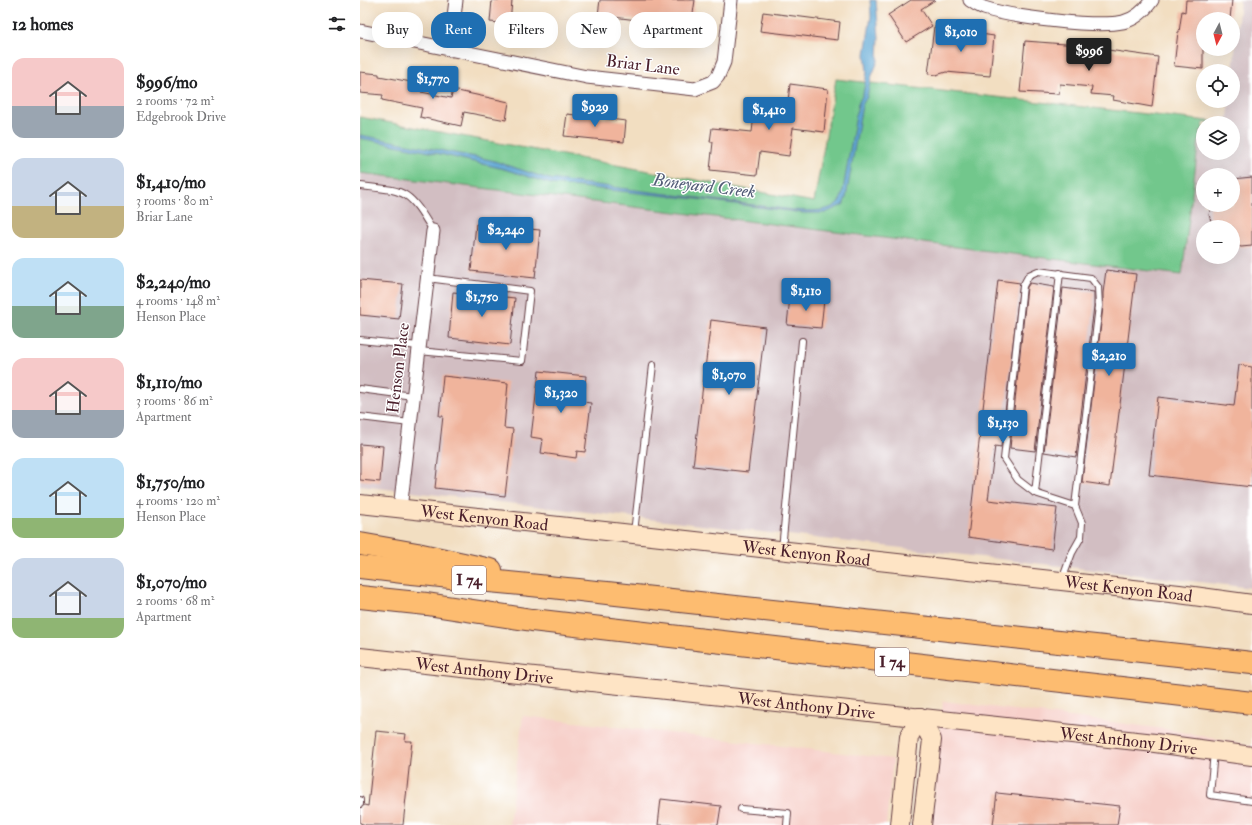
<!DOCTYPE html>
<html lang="en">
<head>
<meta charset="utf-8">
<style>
  body { margin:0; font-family:"IM FELL Double Pica",serif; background:#f2f2f2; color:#202124; height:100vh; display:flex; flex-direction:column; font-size:15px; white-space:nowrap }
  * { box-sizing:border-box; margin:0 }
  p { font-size:13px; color:#757577 }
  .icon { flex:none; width:22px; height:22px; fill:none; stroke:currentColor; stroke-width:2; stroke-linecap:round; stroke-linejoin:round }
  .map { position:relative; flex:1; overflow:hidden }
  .sheet { display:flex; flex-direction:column; background:#fff; width:360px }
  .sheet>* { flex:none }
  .hud { position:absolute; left:12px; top:12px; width:380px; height:36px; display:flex; gap:8px }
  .needle { width:26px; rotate:187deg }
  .buttons { position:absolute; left:836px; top:12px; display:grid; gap:8px }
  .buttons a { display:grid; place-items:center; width:44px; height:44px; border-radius:50%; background:#fff; box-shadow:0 4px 16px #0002; font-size:20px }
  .price { position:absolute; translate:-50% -34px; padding:0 9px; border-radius:4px; background:#1f6fb2; color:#fff; font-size:13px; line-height:26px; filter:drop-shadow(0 1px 2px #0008) }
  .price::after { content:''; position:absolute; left:50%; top:24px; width:12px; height:9px; margin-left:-6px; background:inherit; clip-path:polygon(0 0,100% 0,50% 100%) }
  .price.selected { background:#222; color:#fff }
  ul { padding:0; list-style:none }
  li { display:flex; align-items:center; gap:12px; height:100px; padding:0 12px }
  li span { display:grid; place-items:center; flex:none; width:112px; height:80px; border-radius:12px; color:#555 }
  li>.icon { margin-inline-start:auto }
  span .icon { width:48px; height:48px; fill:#fffc; stroke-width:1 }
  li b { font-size:17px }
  h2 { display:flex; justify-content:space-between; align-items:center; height:48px; padding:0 12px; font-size:17px }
  .pill { padding:0 14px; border-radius:16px; background:#fff; box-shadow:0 4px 16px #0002; font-size:14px; line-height:36px }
  .pill.selected { background:#1f6fb2; color:#fff }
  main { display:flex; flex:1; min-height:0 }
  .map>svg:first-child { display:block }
  .built { fill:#f7d0ca }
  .industrial { fill:#d2bec2; fill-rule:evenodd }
  .green { fill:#72c78c; stroke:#5e735c }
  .water { fill:#5ba6d3; stroke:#52627f }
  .building { fill:#f0b49c }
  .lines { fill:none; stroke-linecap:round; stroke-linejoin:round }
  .lane-casing { stroke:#633c42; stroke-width:8 }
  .street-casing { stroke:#633c42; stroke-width:15 }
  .secondary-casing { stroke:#633c42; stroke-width:20 }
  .highway-casing { stroke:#633c42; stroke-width:24 }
  .lane { stroke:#fff; stroke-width:6 }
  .street { stroke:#fff; stroke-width:13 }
  .secondary { stroke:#fee4c5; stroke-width:18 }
  .highway { stroke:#fdbc6f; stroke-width:22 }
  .labels { text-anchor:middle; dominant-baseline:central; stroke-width:3; stroke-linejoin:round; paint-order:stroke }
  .shield { fill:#fff; stroke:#80626b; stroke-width:1 }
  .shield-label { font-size:16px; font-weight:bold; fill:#4a1f2b }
  .street-label { font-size:17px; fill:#4a1f2b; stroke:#fff }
  .water-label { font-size:18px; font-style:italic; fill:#525c77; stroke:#fff }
</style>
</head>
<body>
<main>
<section class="sheet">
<h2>12 homes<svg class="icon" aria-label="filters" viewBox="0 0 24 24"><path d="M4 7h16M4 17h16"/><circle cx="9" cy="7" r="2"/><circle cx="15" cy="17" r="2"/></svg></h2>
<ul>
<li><span style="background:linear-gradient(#f6c9c9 60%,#9aa5b1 0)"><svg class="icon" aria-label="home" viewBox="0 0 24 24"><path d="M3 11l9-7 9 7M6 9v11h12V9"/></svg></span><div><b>$996/mo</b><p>2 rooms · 72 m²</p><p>Edgebrook Drive</p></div></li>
<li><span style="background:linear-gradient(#c9d6e8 60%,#c2b280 0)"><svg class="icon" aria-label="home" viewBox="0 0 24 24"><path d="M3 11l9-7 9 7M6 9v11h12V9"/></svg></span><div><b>$1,410/mo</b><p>3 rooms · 80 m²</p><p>Briar Lane</p></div></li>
<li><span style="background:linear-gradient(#bfe0f5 60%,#7fa58c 0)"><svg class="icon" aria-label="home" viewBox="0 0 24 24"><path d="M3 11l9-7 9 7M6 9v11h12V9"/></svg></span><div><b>$2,240/mo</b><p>4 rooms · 148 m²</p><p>Henson Place</p></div></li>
<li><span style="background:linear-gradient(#f6c9c9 65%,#9aa5b1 0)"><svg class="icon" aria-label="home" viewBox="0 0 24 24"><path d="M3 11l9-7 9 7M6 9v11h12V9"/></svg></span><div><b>$1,110/mo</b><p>3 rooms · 86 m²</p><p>Apartment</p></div></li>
<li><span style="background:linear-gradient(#bfe0f5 75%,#8fb573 0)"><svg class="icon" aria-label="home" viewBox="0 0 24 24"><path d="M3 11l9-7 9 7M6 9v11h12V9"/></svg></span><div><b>$1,750/mo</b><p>4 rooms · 120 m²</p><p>Henson Place</p></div></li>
<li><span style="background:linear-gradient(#c9d6e8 75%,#8fb573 0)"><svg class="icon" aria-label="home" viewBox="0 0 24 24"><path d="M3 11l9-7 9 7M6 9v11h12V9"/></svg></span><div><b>$1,070/mo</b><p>2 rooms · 68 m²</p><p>Apartment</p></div></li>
</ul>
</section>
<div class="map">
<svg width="892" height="825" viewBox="0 0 892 825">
  <rect width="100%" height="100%" fill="#fff"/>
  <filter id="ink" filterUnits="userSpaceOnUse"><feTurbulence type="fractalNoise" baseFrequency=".025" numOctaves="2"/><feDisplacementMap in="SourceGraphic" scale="8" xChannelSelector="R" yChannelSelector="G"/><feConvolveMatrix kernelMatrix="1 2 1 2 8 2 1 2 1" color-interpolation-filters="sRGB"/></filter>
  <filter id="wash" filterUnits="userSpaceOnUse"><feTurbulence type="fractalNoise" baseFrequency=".012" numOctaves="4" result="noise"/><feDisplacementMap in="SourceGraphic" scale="16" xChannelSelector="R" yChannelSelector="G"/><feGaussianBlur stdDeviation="0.9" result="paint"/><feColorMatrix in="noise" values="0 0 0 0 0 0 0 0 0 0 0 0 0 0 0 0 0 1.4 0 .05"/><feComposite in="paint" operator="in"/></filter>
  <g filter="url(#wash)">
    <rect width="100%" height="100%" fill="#f2dec1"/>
    <g class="built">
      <path d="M583 701 806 729 892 746V825H572Z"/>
      <path d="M163 716 533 759 526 825H149Z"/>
    </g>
    <path class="industrial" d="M880 0H892V588L0 486V173L822 275 840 131 843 130V153H873V123H867L870 101H873V71ZM843 175H873V205H843ZM843 227H873V257H843Z"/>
    <path class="green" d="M476 79 866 123H843V130L840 131 822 275 0 173V117L454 202Z"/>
    <path class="water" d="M510 0H516L519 37 518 61 511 78 507 97 502 105 486 198 483 205 465 213H444L337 199 191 184 144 169 80 154 0 138V135L131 160 189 179 433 210C448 211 476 214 482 196L498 104 503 94 507 72 505 54 511 16Z"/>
    <g id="blocks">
      <g class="building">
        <path d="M132 0H152L150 24 130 22Z"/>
        <path d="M240 0H335L331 27 238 15Z"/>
        <path d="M551 0H575L561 9 572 26 546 42 528 15Z"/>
        <path d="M826 0H872L870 19H843V69L814 66 818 32H819L822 11 825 12Z"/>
        <path d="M403 12 480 22 478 40 400 31Z"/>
        <path d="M574 27 634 36 630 76 586 72 576 75 568 74Z"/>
        <path d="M665 41 705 44 798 57 792 107 753 100 754 96 731 94 732 87 700 84 699 94 660 92Z"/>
        <path d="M0 72 19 74V76L62 84 61 92 91 98 93 90 149 102 146 120 104 112 101 126 60 117 62 108 22 100 23 95 0 93Z"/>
        <path d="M430 84 468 89 464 132 433 128 429 156 400 152 397 175 350 170 353 142H350L352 128 392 132 395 106 427 110Z"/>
        <path d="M207 114 266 121 264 142 204 136Z"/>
        <path d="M892 177V246L881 247 873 244V227H853L849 215 851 205H873V179Z"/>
        <path d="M116 224 180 230 175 278 111 271Z"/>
        <path d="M746 270 776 274 750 486 722 482 743 307V293Z"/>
        <path d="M0 280 43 284 39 319 0 315Z"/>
        <path d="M638 280 660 283 641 447 635 446 628 500 697 508 692 549 608 537Z"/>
        <path d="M670 283 694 287 675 451 650 448 667 287Z"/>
        <path d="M703 288 734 292V306L716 457 684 452Z"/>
        <path d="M93 292 155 298 150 345 89 338Z"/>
        <path d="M430 297 464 300 461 328 427 325Z"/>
        <path d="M351 320 405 327 388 472 333 466Z"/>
        <path d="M879 365 892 367V487L789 475 798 397 874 406Z"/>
        <path d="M179 371 226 376 223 402 231 403 225 452 217 451 216 458 181 453 183 439 171 437Z"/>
        <path d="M83 376 148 383 144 428 153 429 145 496 75 488 83 416H79Z"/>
        <path d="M0 444 23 446 20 482 0 480Z"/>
        <path d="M16 731 46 734 45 741H52L43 825H6L0 823V808L4 805 8 806Z"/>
        <path d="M637 793 760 806 757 825H633Z"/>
        <path d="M301 799 361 806 358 825H298Z"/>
      </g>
    </g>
  </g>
  <g filter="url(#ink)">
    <use href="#blocks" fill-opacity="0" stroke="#633c42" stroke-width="1"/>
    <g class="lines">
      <defs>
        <g id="lane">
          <path d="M0 186C47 191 48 189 73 231"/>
          <path d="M0 340 59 346"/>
          <path d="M59 351 162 361 170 291 67 278"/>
          <path d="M0 389 53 396"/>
          <path d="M0 417 50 423"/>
          <path d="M675 493 700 273"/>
          <path d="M274 533 293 365"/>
          <path d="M422 549 442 341"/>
          <path d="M702 580 712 553 721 537 722 523 715 506 739 306 738 287 731 278 678 271 669 275 663 286 644 459 658 480 675 493 715 506"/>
          <path d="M854 752 850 795 892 801"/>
          <path d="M0 800V804"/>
          <path d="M381 809 428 813 427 825"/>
        </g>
        <g id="street">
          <path d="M610 0C614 3 619 6 624 8 651 17 736 28 763 22 776 19 785 10 792 0"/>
          <path d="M0 31 227 77 335 89 353 82 358 76 364 62 371 0"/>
          <path d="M90 50 96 0"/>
          <path d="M40 509 73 231"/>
        </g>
        <g id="secondary">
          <path id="s1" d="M0 504 819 594 892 604"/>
          <path id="s2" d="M0 657 795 743 892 756"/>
          <path d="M560 717 572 740 562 825"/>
          <path d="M540 825 549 737 560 717"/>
        </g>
        <g id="highway">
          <path d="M0 544 57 554 131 570"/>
          <path d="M0 567C82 577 164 584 247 593 462 616 677 639 892 663"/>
          <path d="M0 597 67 604 172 620 892 703"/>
        </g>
      </defs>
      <use href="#lane" class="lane-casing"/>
      <use href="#street" class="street-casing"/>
      <use href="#secondary" class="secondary-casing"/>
      <use href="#highway" class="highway-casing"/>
      <use href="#lane" class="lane"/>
      <use href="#street" class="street"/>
      <use href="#secondary" class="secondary"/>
      <use href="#highway" class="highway"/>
    </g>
  </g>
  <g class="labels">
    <g class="shield">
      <rect x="92" y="566" width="34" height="28" rx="3"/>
      <rect x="515" y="648" width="34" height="28" rx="3"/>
    </g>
    <g class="shield-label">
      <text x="109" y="580">I 74</text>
      <text x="532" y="662">I 74</text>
    </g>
    <g class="street-label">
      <text transform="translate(283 65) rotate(7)">Briar Lane</text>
      <text transform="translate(38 368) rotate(-83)">Henson Place</text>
      <text stroke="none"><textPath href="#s1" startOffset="125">West Kenyon Road</textPath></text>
      <text stroke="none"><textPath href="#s1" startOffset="449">West Kenyon Road</textPath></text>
      <text stroke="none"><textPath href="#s1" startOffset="773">West Kenyon Road</textPath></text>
      <text stroke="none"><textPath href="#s2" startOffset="125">West Anthony Drive</textPath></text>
      <text stroke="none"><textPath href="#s2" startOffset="449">West Anthony Drive</textPath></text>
      <text stroke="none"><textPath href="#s2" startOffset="773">West Anthony Drive</textPath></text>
    </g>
    <g class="water-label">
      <text transform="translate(344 186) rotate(7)">Boneyard Creek</text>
    </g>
  </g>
</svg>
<div class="buttons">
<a><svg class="needle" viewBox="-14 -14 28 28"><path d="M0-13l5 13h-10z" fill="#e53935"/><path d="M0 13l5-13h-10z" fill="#757577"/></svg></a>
<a><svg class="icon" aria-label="locate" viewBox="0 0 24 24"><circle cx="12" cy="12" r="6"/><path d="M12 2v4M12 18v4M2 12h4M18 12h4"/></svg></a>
<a><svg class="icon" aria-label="layers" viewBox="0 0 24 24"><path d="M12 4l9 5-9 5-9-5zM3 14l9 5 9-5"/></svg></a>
<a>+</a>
<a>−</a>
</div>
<b class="price" style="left:601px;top:53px">$1,010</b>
<b class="price selected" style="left:729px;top:72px">$996</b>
<b class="price" style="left:73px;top:100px">$1,770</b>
<b class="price" style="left:235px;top:128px">$929</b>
<b class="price" style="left:409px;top:131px">$1,410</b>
<b class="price" style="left:146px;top:251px">$2,240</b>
<b class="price" style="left:446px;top:312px">$1,110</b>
<b class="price" style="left:122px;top:318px">$1,750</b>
<b class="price" style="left:749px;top:377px">$2,210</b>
<b class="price" style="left:369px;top:396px">$1,070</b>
<b class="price" style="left:201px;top:414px">$1,320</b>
<b class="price" style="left:643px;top:444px">$1,130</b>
<div class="hud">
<a class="pill">Buy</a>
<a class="pill selected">Rent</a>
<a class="pill">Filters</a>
<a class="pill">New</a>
<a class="pill">Apartment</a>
</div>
</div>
</main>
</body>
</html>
